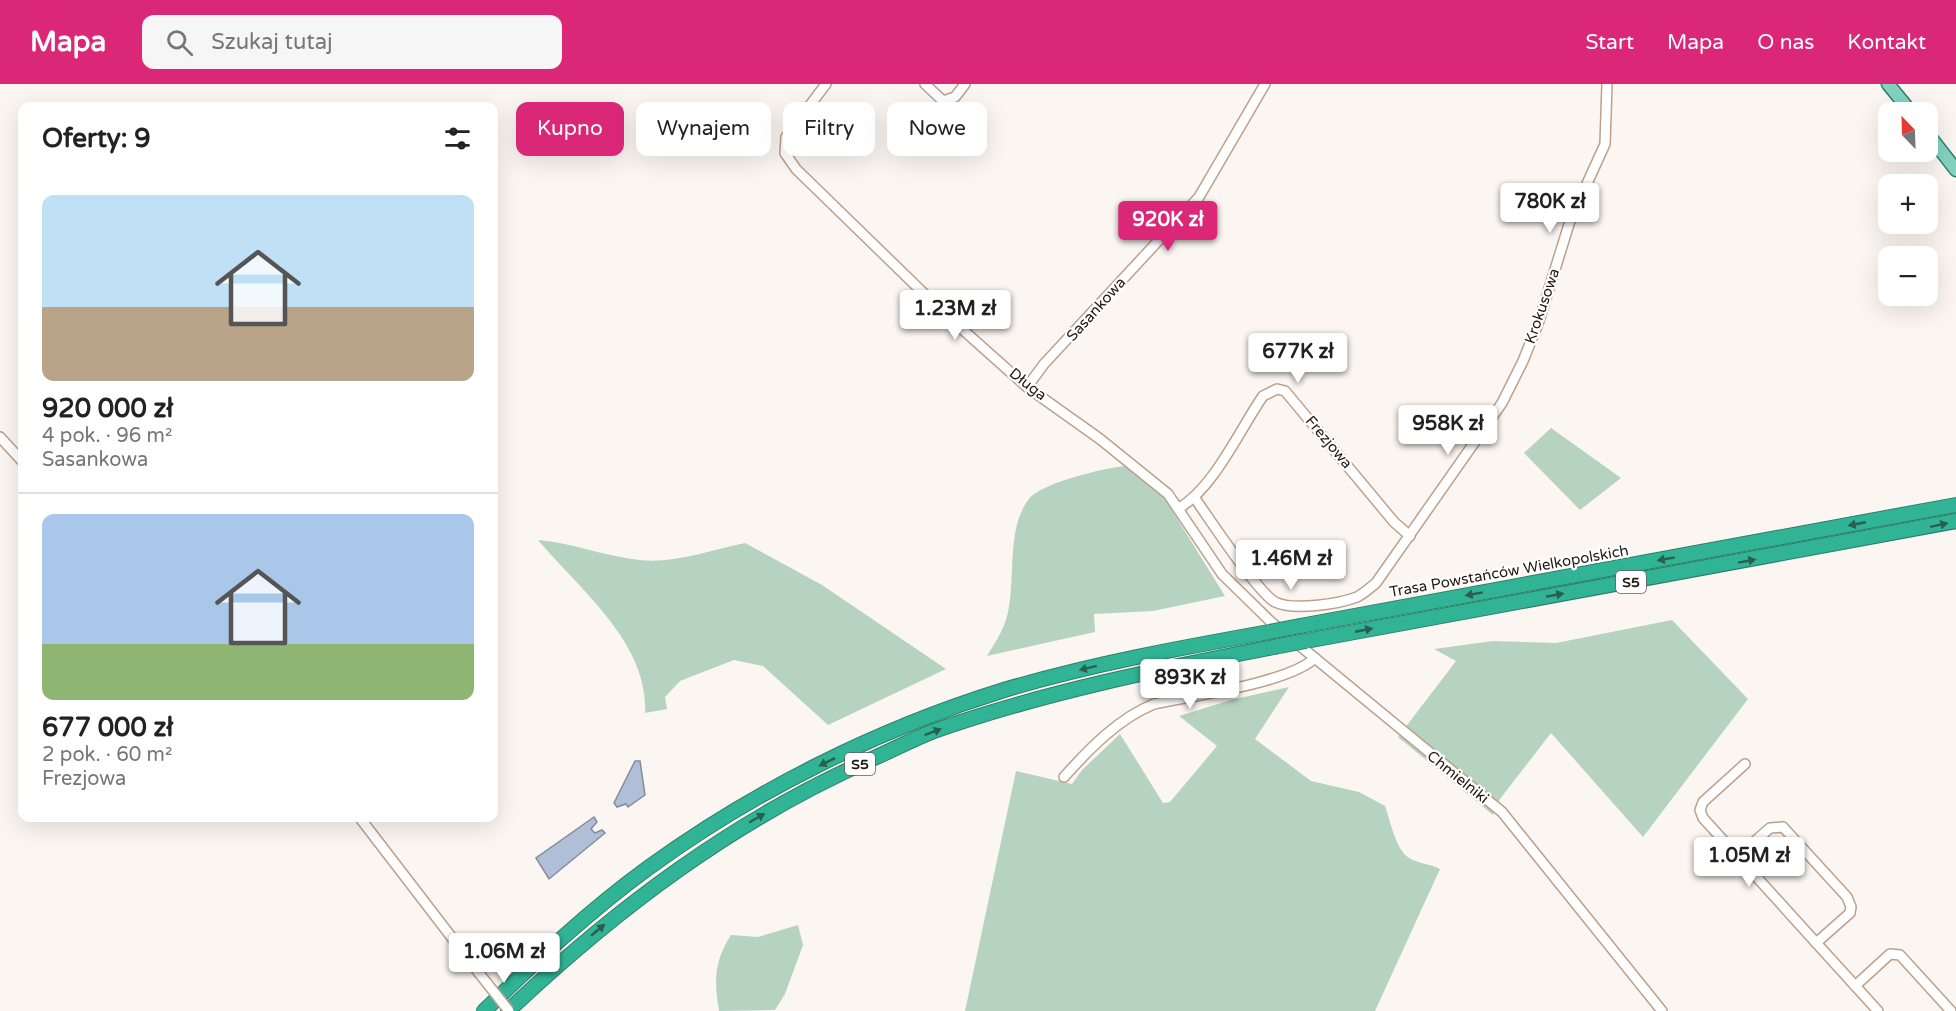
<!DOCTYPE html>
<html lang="pl">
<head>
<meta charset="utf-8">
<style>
  body { margin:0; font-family:"Varela Round",sans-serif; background:#f6f6f6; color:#222; height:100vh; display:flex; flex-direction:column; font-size:22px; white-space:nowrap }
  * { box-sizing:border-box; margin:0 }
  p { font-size:20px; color:#767676 }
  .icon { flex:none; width:33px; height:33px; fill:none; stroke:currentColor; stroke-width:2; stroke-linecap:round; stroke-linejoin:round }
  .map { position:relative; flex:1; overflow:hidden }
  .side { position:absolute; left:18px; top:18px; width:480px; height:720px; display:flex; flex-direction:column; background:#fff; border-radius:12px; box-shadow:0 6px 24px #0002 }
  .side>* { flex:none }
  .banner { position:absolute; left:516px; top:18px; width:570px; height:54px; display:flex; gap:12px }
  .needle { width:39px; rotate:337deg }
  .tools { position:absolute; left:1878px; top:18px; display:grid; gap:12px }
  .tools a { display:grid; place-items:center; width:60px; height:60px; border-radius:12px; background:#fff; box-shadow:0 6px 24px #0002; font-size:30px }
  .price { position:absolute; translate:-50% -51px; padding:0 14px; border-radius:6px; background:#fff; color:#222; font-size:20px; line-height:39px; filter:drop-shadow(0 2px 3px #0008) }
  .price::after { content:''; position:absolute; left:50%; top:36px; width:18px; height:14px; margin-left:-9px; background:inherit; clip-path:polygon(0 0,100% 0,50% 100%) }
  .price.current { background:#db2777; color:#fff }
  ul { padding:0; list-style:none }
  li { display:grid; align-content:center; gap:12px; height:318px; padding:0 24px }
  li+li { border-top:2px solid #e0e0e0 }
  li span { display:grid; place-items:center; height:186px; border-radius:12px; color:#555 }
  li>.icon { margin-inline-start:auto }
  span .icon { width:108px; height:108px; fill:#fffc; stroke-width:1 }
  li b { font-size:26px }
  h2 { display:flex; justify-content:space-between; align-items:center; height:72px; padding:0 24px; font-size:26px }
  .tag { padding:0 21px; border-radius:12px; background:#fff; box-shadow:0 6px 24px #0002; font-size:21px; line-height:54px }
  .tag.current { background:#db2777; color:#fff }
  header { display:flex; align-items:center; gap:36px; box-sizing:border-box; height:84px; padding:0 30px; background:#db2777; color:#fff }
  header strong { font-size:28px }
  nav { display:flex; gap:33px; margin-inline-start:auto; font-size:21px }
  .search { width:420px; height:54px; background:#f6f6f6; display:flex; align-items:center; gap:15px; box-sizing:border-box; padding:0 21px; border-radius:12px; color:#767676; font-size:22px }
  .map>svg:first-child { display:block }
  .green { fill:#b6d3c0 }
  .water { fill:#b0bed8; stroke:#858c9d; stroke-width:1.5 }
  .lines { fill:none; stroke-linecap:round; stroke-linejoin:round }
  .minor-casing { stroke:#bba18e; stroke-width:12 }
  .major-casing { stroke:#2c7e68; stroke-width:15 }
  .highway-casing { stroke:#2c7e68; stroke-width:16 }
  .minor { stroke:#fff; stroke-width:9 }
  .major { stroke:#83d2c0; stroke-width:12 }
  .highway { stroke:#31b496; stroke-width:14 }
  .minor-bridge-casing { stroke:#bba18e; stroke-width:12; stroke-linecap:butt }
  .highway-bridge-casing { stroke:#2c7e68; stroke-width:16; stroke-linecap:butt }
  .minor-bridge { stroke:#fff; stroke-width:9 }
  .highway-bridge { stroke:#31b496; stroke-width:14 }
  .oneway { fill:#295f4d }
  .labels { text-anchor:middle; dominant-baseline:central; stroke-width:4.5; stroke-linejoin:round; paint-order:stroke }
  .shield { fill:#fff; stroke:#645e59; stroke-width:1.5 }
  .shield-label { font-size:14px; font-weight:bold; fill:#221912 }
  .street-label { font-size:15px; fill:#221912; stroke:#fff }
</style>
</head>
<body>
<header>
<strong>Mapa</strong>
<div class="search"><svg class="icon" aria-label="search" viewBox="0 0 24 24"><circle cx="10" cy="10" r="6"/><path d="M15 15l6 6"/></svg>Szukaj tutaj</div>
<nav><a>Start</a><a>Mapa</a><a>O nas</a><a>Kontakt</a></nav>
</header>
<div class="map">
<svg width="1956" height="927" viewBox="0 0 1956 927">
  <rect width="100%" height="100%" fill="#fcf6f2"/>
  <g class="green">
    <path d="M1551 344 1621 394 1580 426 1524 369Z"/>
    <path d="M1127 382 1165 415 1225 512 1153 527 1094 530 1095 548 987 572C997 556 1006 542 1009 523 1015 490 1007 443 1029 415 1041 399 1107 383 1127 382Z"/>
    <path d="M538 456C572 459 604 472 639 476 673 480 711 466 745 459L822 501 946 585 828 641 763 582 734 576 680 597 665 613 667 625 645 629C649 559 579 505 538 456Z"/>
    <path d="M1672 536 1748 615 1643 753 1551 649 1500 715 1493 731 1398 653 1456 577 1434 565 1493 557 1556 559Z"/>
    <path d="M1289 603 1255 655 1311 697 1359 708 1385 722C1391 738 1396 770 1413 776 1422 780 1430 780 1440 785L1375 927H965L1016 687 1072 700 1082 686 1120 650 1163 719 1170 718 1217 662 1179 632 1231 616Z"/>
    <path d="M798 841 803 861 785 910 775 926 719 927C714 897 714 877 731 851L758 853Z"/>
  </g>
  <g class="water">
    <path d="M635 677H640L645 711 628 723 626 720 617 723 614 719Z"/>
    <path d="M594 733 597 738 591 745 595 749 602 746 605 749 549 795 536 774Z"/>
  </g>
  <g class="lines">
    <defs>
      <g id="minor">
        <path d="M826 0 786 53 785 69 796 85 944 229 1027 303 1100 355 1168 410 1222 490 1271 538 1502 728 1662 927"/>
        <path d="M925 0 943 17 955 13 965 0"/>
        <path d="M1027 303 1044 280 1199 113 1265 0"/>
        <path d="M0 353 22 377"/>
        <path d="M1194 413C1209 434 1257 508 1275 518 1293 527 1339 520 1357 513 1363 510 1370 504 1376 499L1502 319 1523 277 1539 237 1570 137 1605 60 1607 0"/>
        <path d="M1179 424C1214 404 1240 345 1263 312L1277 305 1285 307 1394 438 1410 452"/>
        <path d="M1745 680 1703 718 1700 726 1703 734 1878 927"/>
        <path d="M1064 693C1089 665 1119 634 1154 620 1191 612 1289 599 1315 574"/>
        <path d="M360 734 479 889"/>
        <path d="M1738 772 1770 744 1783 743 1847 813 1851 823 1850 829 1816 859"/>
        <path d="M1855 902 1890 870 1900 871 1951 927"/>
      </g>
      <g id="major">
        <path d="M1888 0 1911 28"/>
        <path d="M1928 50 1956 86"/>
      </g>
      <g id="highway">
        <path d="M1300 542 1956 421"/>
        <path d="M1306 557 1956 437"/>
        <path d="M484 927C536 877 589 827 648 784 754 707 878 645 1004 606 1091 580 1180 564 1269 548"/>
        <path d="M508 927C617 824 734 736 872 675 893 666 913 655 934 647 1045 608 1159 585 1274 563"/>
      </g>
    </defs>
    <use href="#minor" class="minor-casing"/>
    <use href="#major" class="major-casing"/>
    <use href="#highway" class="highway-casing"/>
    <use href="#minor" class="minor"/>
    <use href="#major" class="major"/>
    <use href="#highway" class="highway"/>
    <defs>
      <path id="minor-bridge" d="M479 889 509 927"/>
      <g id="highway-bridge">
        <path d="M1269 548 1300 542"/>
        <path d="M1274 563 1306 557"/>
      </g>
    </defs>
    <use href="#minor-bridge" class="minor-bridge-casing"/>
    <use href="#highway-bridge" class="highway-bridge-casing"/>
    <use href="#minor-bridge" class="minor-bridge"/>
    <use href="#highway-bridge" class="highway-bridge"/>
  </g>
  <defs><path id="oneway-solid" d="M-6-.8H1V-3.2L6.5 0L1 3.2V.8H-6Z" transform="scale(1.5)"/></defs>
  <g class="oneway">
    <use href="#oneway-solid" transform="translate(1857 440) rotate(169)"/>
    <use href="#oneway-solid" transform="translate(1939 441) rotate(-12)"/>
    <use href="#oneway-solid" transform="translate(1666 475) rotate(170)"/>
    <use href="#oneway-solid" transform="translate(1747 477) rotate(-10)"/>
    <use href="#oneway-solid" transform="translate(1474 510) rotate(170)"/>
    <use href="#oneway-solid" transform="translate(1555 511) rotate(-10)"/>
    <use href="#oneway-solid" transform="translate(1364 546) rotate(-11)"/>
    <use href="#oneway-solid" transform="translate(1088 584) rotate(166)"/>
    <use href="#oneway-solid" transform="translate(933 648) rotate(-21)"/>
    <use href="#oneway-solid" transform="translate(827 678) rotate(154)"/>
    <use href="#oneway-solid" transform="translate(757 734) rotate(-30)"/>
    <use href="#oneway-solid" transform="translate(598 846) rotate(-40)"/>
  </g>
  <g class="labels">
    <g class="shield">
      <rect x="1616" y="487" width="30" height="22" rx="4.5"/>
      <rect x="845" y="669" width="30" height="22" rx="4.5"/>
    </g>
    <g class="shield-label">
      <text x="1631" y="498">S5</text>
      <text x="860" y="680">S5</text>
    </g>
    <g class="street-label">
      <text transform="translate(1542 222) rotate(-71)">Krokusowa</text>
      <text transform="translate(1096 225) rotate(-48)">Sasankowa</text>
      <text transform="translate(1028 300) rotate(38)">Długa</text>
      <text transform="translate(1329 358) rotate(50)">Frezjowa</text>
      <text transform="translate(1509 487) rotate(-10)">Trasa Powstańców Wielkopolskich</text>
      <text transform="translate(1458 693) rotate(39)">Chmielniki</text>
    </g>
  </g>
</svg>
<div class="tools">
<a><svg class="needle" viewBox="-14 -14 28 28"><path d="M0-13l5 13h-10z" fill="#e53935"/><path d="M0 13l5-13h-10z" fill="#767676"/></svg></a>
<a>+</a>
<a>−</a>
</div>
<b class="price" style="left:1550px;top:150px">780K zł</b>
<b class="price current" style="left:1168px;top:168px">920K zł</b>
<b class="price" style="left:955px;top:257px">1.23M zł</b>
<b class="price" style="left:1298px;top:300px">677K zł</b>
<b class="price" style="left:1448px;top:372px">958K zł</b>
<b class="price" style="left:1291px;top:507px">1.46M zł</b>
<b class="price" style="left:1190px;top:626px">893K zł</b>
<b class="price" style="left:1749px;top:804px">1.05M zł</b>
<b class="price" style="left:504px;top:900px">1.06M zł</b>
<div class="banner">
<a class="tag current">Kupno</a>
<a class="tag">Wynajem</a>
<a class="tag">Filtry</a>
<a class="tag">Nowe</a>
</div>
<section class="side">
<h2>Oferty: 9<svg class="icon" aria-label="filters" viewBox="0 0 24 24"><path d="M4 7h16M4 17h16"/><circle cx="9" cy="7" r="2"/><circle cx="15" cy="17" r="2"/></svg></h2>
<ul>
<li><span style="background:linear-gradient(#bfe0f5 60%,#b9a48a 0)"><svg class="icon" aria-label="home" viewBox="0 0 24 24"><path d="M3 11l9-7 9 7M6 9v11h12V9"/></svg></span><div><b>920 000 zł</b><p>4 pok. · 96 m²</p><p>Sasankowa</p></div></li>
<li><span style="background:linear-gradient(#a9c7e8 70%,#8fb573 0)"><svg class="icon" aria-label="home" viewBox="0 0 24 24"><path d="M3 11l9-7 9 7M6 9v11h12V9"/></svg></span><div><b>677 000 zł</b><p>2 pok. · 60 m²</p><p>Frezjowa</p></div></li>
</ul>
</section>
</div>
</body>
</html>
